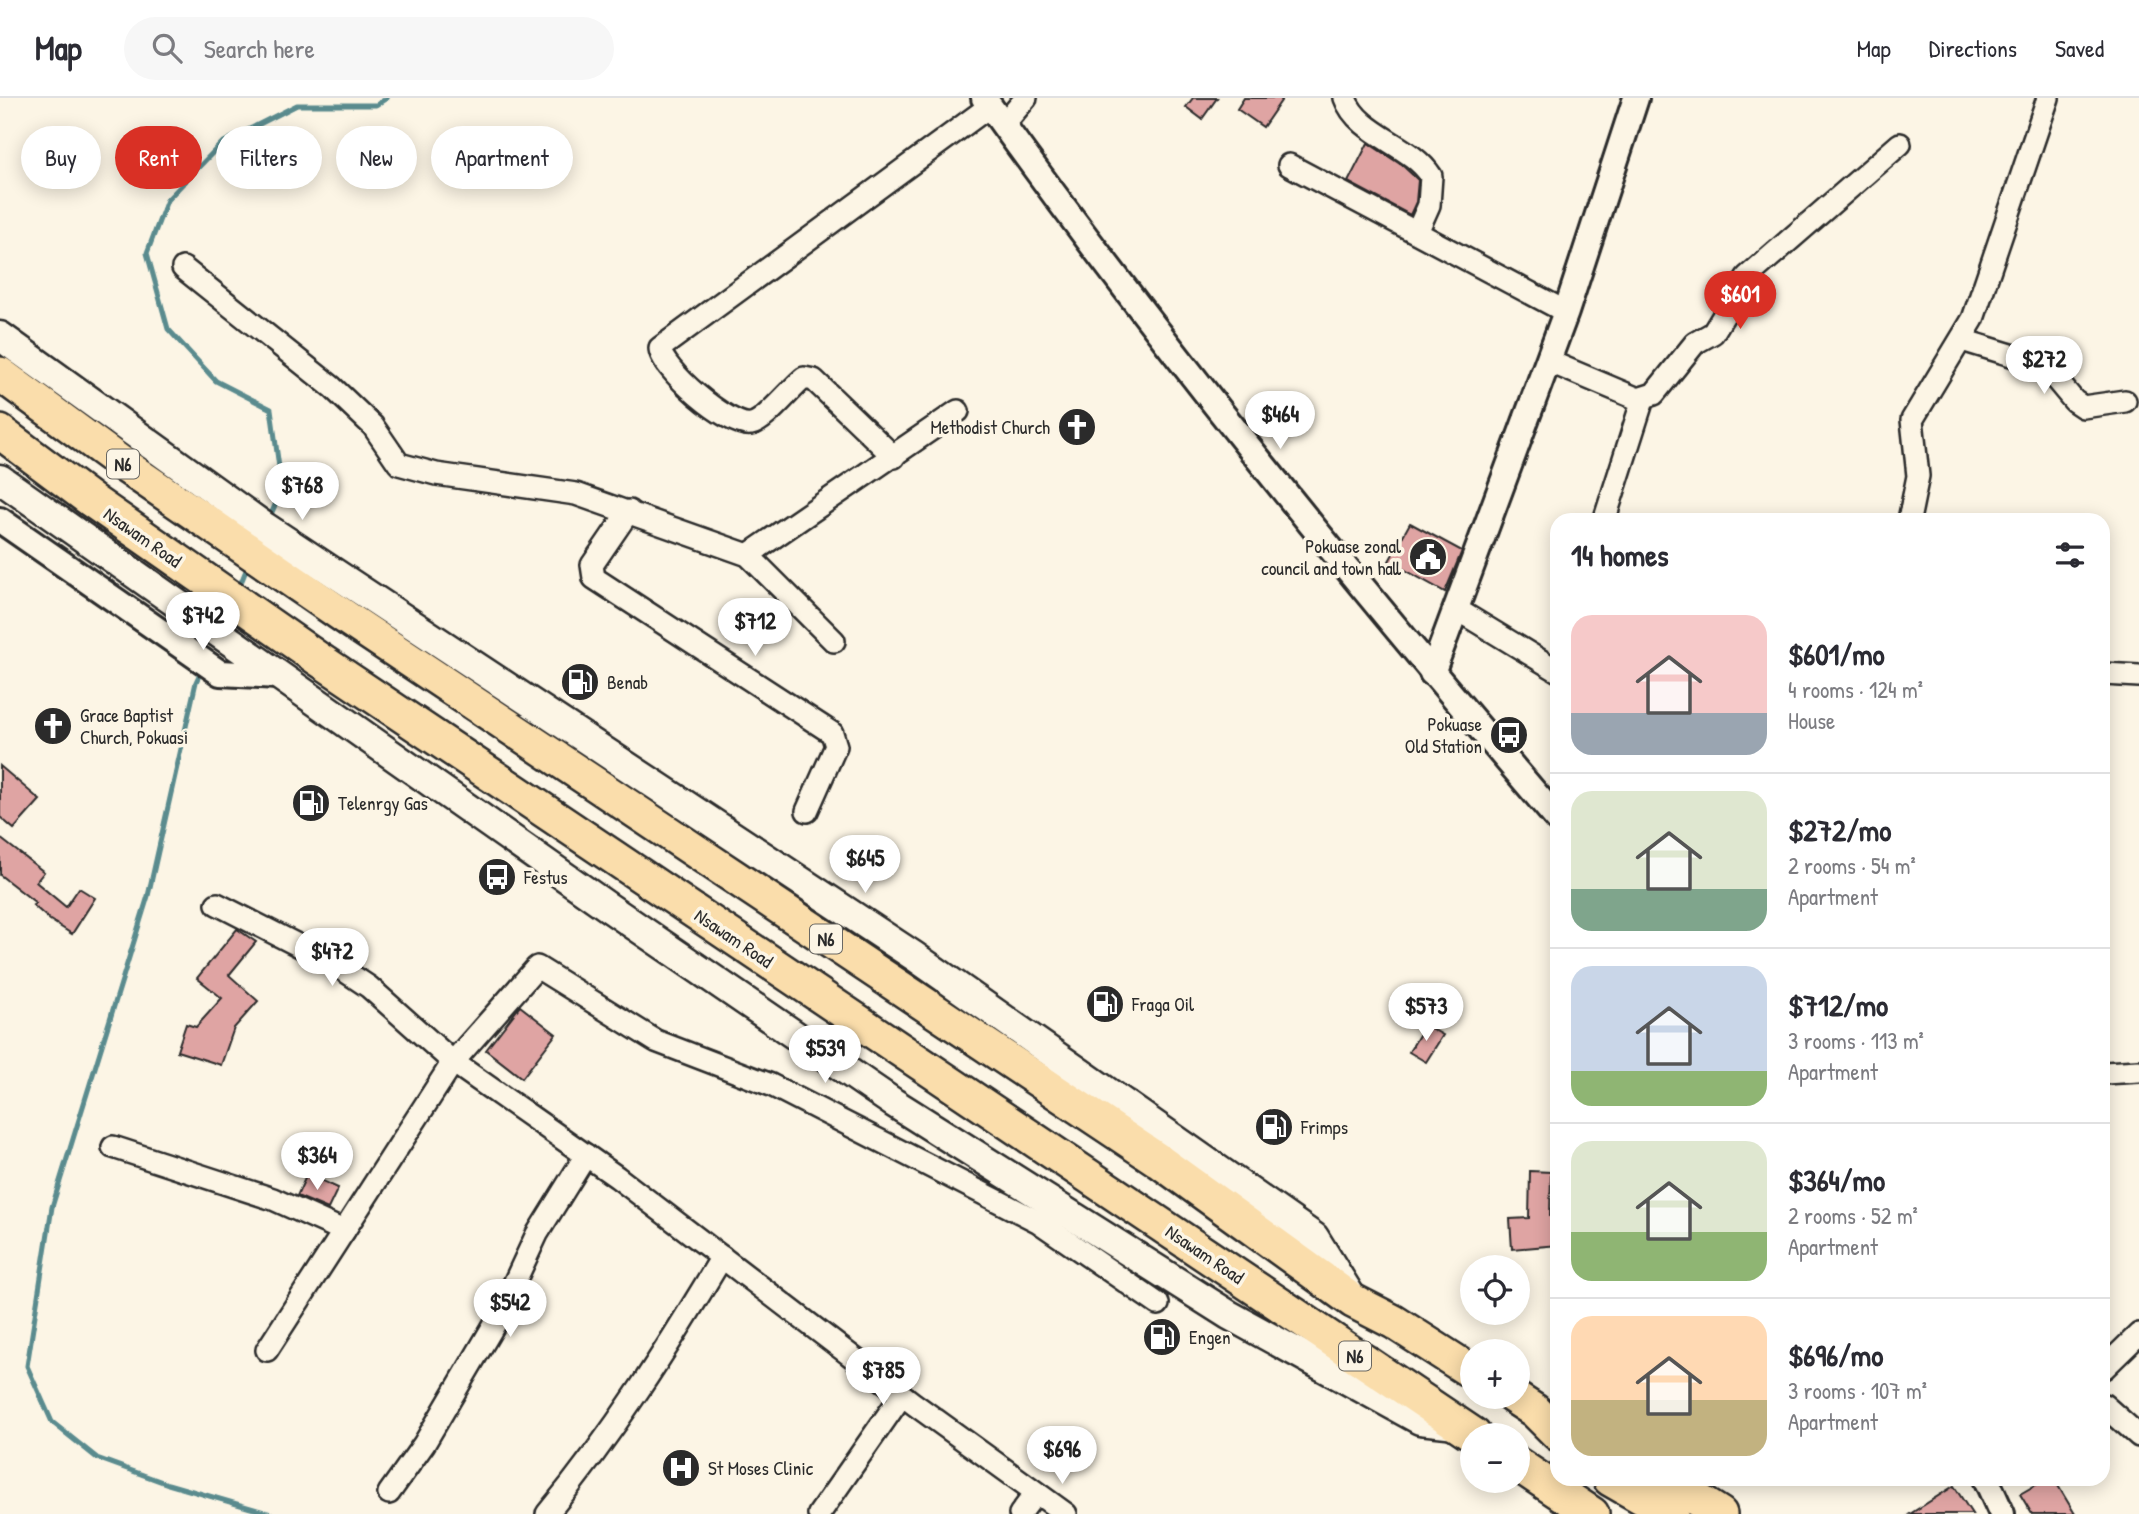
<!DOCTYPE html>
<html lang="en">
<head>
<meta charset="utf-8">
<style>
  body { margin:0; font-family:"Patrick Hand",sans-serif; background:#f7f7f7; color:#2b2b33; height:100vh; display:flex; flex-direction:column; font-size:26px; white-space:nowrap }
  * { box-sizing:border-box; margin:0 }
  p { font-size:23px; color:#7c7c81 }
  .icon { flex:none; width:38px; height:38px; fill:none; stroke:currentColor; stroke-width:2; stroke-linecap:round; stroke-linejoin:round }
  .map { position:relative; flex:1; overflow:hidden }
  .sheet { position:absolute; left:1550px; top:415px; width:560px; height:973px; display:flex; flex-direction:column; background:#fff; border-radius:21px; box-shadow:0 4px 18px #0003 }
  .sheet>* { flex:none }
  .banner { position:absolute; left:21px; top:28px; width:665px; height:63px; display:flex; gap:14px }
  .tools { position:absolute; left:1460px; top:1157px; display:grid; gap:14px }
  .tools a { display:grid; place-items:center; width:70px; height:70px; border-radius:50%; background:#fff; box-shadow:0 4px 18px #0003; font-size:35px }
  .price { position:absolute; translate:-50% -60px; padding:0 16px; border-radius:24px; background:#fff; color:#222; font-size:23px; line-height:46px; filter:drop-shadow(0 2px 4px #0008) }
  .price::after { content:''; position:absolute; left:50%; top:42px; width:21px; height:16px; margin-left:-10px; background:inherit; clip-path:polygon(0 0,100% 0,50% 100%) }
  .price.active { background:#d93025; color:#fff }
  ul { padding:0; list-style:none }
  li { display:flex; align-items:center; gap:21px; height:175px; padding:0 21px }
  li+li { border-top:2px solid #e1e1e2 }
  li span { display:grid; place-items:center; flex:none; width:196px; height:140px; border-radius:21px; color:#555 }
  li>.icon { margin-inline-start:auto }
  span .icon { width:84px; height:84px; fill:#fffc; stroke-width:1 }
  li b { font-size:30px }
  h2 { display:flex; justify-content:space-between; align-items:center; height:84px; padding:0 21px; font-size:30px }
  .tag { padding:0 24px; border-radius:32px; background:#fff; box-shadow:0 4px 18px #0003; font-size:24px; line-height:63px }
  .tag.active { background:#d93025; color:#fff }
  header { display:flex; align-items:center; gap:42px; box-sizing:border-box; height:98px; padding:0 35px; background:#fff; border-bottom:2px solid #e1e1e2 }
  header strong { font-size:33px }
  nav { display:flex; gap:38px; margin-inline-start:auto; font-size:24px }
  .search { width:490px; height:63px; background:#f7f7f7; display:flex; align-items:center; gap:18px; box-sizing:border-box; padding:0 24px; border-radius:38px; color:#7c7c81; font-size:26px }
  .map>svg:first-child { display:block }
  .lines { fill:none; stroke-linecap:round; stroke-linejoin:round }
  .stream { stroke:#5a8b8e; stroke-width:5 }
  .building { fill:#dfa4a3; stroke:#2b2b2b; stroke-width:2 }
  .minor-casing { stroke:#2b2b2b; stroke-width:26 }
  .tertiary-casing { stroke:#2b2b2b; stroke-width:30 }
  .secondary-casing { stroke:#2b2b2b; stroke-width:33 }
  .trunk-casing { stroke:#2b2b2b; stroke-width:38 }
  .minor { stroke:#fcf5e5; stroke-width:21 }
  .tertiary { stroke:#fcf5e5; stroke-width:24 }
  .secondary { stroke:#fcf5e5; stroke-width:28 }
  .trunk { stroke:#faddab; stroke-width:33 }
  .labels { text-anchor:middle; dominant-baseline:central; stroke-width:7; stroke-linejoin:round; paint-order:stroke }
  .shield { fill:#fcf5e5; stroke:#6a6863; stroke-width:2 }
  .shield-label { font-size:18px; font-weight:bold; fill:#2b2b2b }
  .poi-label { font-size:19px; fill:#2b2b2b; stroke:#fcf5e5; text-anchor:start }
  .street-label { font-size:19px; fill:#2b2b2b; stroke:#fcf5e5 }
</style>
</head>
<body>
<header>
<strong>Map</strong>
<div class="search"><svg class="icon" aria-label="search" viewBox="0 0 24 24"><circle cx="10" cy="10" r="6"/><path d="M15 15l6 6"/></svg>Search here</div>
<nav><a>Map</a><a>Directions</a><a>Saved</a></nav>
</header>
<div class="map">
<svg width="2139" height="1416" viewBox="0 0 2139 1416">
  <rect width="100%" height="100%" fill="#fcf5e5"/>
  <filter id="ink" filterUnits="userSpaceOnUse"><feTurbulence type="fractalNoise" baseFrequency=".0143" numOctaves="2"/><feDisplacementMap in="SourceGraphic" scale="14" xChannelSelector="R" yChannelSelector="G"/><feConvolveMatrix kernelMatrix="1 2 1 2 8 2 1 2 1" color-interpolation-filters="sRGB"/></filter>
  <g filter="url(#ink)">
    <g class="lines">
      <g class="stream">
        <path d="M269 421 282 391 271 311 216 283 168 231 147 155 167 102 222 45 297 7H376L387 0"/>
        <path d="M238 492 249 465"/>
        <path d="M202 571 196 584 148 798 52 1109 27 1268 52 1324 97 1360 168 1386 271 1416"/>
      </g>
    </g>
    <g class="building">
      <path d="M1193 0H1217L1202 21 1186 9Z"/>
      <path d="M1244 0H1283L1263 29 1237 11Z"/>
      <path d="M1368 45 1403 68 1418 82 1416 104 1410 117 1348 84Z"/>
      <path d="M1410 425 1462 453 1445 494 1389 463Z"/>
      <path d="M0 668 40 702 14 731 0 719Z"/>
      <path d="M0 740 44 774 36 784 66 809 79 790 95 800 72 836 50 822 33 807 36 805 0 777Z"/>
      <path d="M237 831 256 844 229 877 258 903 234 930 221 967 177 953 186 926 196 929 222 900 197 880Z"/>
      <path d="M520 908 556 936 522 980 486 952Z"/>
      <path d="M1425 927 1443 937 1426 964 1409 954Z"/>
      <path d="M1530 1073 1551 1074 1550 1118H1557L1558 1147 1512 1151 1510 1121 1529 1120Z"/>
      <path d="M307 1076 338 1090 328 1111 297 1098Z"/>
      <path d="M2046 1381H2054L2075 1416H2032L2020 1396Z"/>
      <path d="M1954 1388 1972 1416H1910Z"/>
    </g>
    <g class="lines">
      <defs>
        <g id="minor">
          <path d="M1345 0C1358 37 1411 46 1431 78L1429 107 1417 134"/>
          <path d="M1004 26 1026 0"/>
          <path d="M1289 67 1566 214"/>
          <path d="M183 170 332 289 373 328 399 366 436 376 576 396 748 457 834 543"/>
          <path d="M1962 242 2044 267 2074 303 2083 309 2125 303"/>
          <path d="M1548 263 1638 301 1654 296 1695 245 1713 235 1747 179 1900 46"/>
          <path d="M894 359 814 282 804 280C791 290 765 324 751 326 729 330 660 270 660 250L990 8"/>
          <path d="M629 413 592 467 594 480 832 635 836 648 807 713"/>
          <path d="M1606 417 1643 301"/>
          <path d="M1909 422 1918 378 1912 322 1973 221 2048 0"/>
          <path d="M748 457 958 313"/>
          <path d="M1456 511 1558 573"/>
          <path d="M2104 576 2139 578"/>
          <path d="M217 806 333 865 369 889 453 964 617 1079 914 1306 1066 1416"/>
          <path d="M2104 975 2139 973"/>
          <path d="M113 1049 273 1101 344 1133"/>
          <path d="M267 1252 453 964 537 869 656 943 771 987 1039 1124 1158 1206"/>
          <path d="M2104 1270 2139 1236"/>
          <path d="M2104 1307 2139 1338"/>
          <path d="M389 1395 424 1346 497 1222 537 1136 586 1057"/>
          <path d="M547 1416C614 1335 668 1249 722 1159"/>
          <path d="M819 1416 902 1297"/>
          <path d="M1020 1416 1035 1396"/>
        </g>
        <g id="tertiary">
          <path d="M984 0C1163 250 1358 488 1558 722"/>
          <path d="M0 422 220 575 278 578"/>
          <path d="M1432 575 1566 214 1636 0"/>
          <path d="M1986 1381 2002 1416"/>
        </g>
        <g id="secondary">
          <path d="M0 238 265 429 914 858 1297 1127 1314 1139 1350 1197"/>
          <path d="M0 381 608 809 894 1005 1229 1217 1420 1322 1456 1326"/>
        </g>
        <g id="trunk">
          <path d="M0 276 121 365 351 523 1158 1062 1353 1203 1394 1224 1472 1274"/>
          <path d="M0 334 91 402 317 560 1474 1337"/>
          <path d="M1512 1298 1535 1313 1558 1336"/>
          <path d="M1517 1366 1592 1416"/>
          <path d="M1610 1381 1671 1416"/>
          <path d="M1665 1381 1720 1416"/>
        </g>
      </defs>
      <use href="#minor" class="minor-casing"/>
      <use href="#tertiary" class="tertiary-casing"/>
      <use href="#secondary" class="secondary-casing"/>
      <use href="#trunk" class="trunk-casing"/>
      <use href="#minor" class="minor"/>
      <use href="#tertiary" class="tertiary"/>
      <use href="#secondary" class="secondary"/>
      <use href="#trunk" class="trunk"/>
    </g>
  </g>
  <defs>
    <symbol id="church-disc" viewBox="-11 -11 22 22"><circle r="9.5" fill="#2b2b2b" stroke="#fcf5e5"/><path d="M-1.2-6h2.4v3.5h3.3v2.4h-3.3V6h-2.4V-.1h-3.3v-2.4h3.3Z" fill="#fff"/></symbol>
    <symbol id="civic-disc" viewBox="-11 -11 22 22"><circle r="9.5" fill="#2b2b2b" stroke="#fcf5e5"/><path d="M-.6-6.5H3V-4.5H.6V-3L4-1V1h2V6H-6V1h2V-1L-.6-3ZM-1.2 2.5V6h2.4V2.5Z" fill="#fff"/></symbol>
    <symbol id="fuel-disc" viewBox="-11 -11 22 22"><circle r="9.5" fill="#2b2b2b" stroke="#fcf5e5"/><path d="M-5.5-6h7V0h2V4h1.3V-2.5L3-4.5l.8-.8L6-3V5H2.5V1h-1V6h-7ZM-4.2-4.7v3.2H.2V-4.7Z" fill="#fff"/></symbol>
    <symbol id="bus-disc" viewBox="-11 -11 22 22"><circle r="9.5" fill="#2b2b2b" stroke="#fcf5e5"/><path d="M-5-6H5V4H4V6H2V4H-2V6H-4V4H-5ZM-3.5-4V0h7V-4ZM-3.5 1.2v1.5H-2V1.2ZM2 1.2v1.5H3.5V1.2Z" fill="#fff"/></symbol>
    <symbol id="hospital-disc" viewBox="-11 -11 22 22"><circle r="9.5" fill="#2b2b2b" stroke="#fcf5e5"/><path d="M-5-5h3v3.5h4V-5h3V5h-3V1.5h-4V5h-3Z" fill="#fff"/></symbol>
  </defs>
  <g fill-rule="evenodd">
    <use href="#church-disc" x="1055" y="307" width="44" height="44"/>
    <use href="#civic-disc" x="1406" y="437" width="44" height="44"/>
    <use href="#fuel-disc" x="558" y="562" width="44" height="44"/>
    <use href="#church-disc" x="31" y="606" width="44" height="44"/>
    <use href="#bus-disc" x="1487" y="615" width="44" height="44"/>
    <use href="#fuel-disc" x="289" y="683" width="44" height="44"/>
    <use href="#bus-disc" x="475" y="757" width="44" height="44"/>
    <use href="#fuel-disc" x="1083" y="884" width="44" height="44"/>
    <use href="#fuel-disc" x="1252" y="1007" width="44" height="44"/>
    <use href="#fuel-disc" x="1140" y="1217" width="44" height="44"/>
    <use href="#hospital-disc" x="659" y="1348" width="44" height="44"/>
  </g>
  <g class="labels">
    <g class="shield">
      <rect x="107" y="351.5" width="32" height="29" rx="5"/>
      <rect x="810" y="826.5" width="32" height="29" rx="5"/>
      <rect x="1339" y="1243.5" width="32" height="29" rx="5"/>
    </g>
    <g class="shield-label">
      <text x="123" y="366">N6</text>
      <text x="826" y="841">N6</text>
      <text x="1355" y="1258">N6</text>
    </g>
    <g class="poi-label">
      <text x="1050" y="329" text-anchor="end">Methodist Church</text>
      <text x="1401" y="448" text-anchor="end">Pokuase zonal<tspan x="1401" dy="22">council and town hall</tspan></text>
      <text x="607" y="584">Benab</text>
      <text x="80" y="617">Grace Baptist<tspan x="80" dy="22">Church, Pokuasi</tspan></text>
      <text x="1482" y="626" text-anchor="end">Pokuase<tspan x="1482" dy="22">Old Station</tspan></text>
      <text x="338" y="705">Telenrgy Gas</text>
      <text x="524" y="779">Festus</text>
      <text x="1132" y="906">Fraga Oil</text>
      <text x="1301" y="1029">Frimps</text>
      <text x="1189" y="1239">Engen</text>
      <text x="708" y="1370">St Moses Clinic</text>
    </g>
    <g class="street-label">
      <text transform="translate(143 439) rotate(35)">Nsawam Road</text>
      <text transform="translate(734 840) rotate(34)">Nsawam Road</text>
      <text transform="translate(1205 1156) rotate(34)">Nsawam Road</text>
    </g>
  </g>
</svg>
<div class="tools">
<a><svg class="icon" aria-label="locate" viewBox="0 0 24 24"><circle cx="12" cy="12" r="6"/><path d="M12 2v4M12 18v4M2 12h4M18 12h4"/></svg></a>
<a>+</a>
<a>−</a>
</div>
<b class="price active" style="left:1740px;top:233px">$601</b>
<b class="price" style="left:2044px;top:298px">$272</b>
<b class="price" style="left:1280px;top:353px">$464</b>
<b class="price" style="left:302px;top:424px">$768</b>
<b class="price" style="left:203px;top:554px">$742</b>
<b class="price" style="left:755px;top:560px">$712</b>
<b class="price" style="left:865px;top:797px">$645</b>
<b class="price" style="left:332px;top:890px">$472</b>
<b class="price" style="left:1426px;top:945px">$573</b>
<b class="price" style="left:825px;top:987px">$539</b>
<b class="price" style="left:317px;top:1094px">$364</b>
<b class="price" style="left:510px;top:1241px">$542</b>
<b class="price" style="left:883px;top:1309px">$785</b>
<b class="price" style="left:1062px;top:1388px">$696</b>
<div class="banner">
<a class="tag">Buy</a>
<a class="tag active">Rent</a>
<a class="tag">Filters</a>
<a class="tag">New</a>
<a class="tag">Apartment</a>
</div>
<section class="sheet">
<h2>14 homes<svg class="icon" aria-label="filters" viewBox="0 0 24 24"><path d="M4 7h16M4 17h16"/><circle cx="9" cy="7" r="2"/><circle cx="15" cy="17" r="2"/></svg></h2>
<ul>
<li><span style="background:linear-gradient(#f6c9c9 70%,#9aa5b1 0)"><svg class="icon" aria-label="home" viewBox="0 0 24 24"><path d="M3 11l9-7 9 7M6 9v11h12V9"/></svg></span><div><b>$601/mo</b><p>4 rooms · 124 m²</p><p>House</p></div></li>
<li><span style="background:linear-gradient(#dfe7d0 70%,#7fa58c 0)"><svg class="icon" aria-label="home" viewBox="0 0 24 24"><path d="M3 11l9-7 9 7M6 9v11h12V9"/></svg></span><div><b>$272/mo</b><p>2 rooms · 54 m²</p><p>Apartment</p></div></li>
<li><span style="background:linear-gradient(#c9d6e8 75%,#8fb573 0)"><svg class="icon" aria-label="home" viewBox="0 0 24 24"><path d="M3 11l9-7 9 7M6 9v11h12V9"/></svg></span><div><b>$712/mo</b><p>3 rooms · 113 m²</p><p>Apartment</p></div></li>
<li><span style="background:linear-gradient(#dfe7d0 65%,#8fb573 0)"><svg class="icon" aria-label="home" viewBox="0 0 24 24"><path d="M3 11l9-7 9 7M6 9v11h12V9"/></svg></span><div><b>$364/mo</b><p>2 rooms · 52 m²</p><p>Apartment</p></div></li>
<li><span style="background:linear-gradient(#ffd9b3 60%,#c2b280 0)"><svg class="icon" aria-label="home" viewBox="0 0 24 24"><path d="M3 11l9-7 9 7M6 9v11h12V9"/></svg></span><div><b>$696/mo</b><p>3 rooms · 107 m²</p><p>Apartment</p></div></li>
</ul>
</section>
</div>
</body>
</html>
